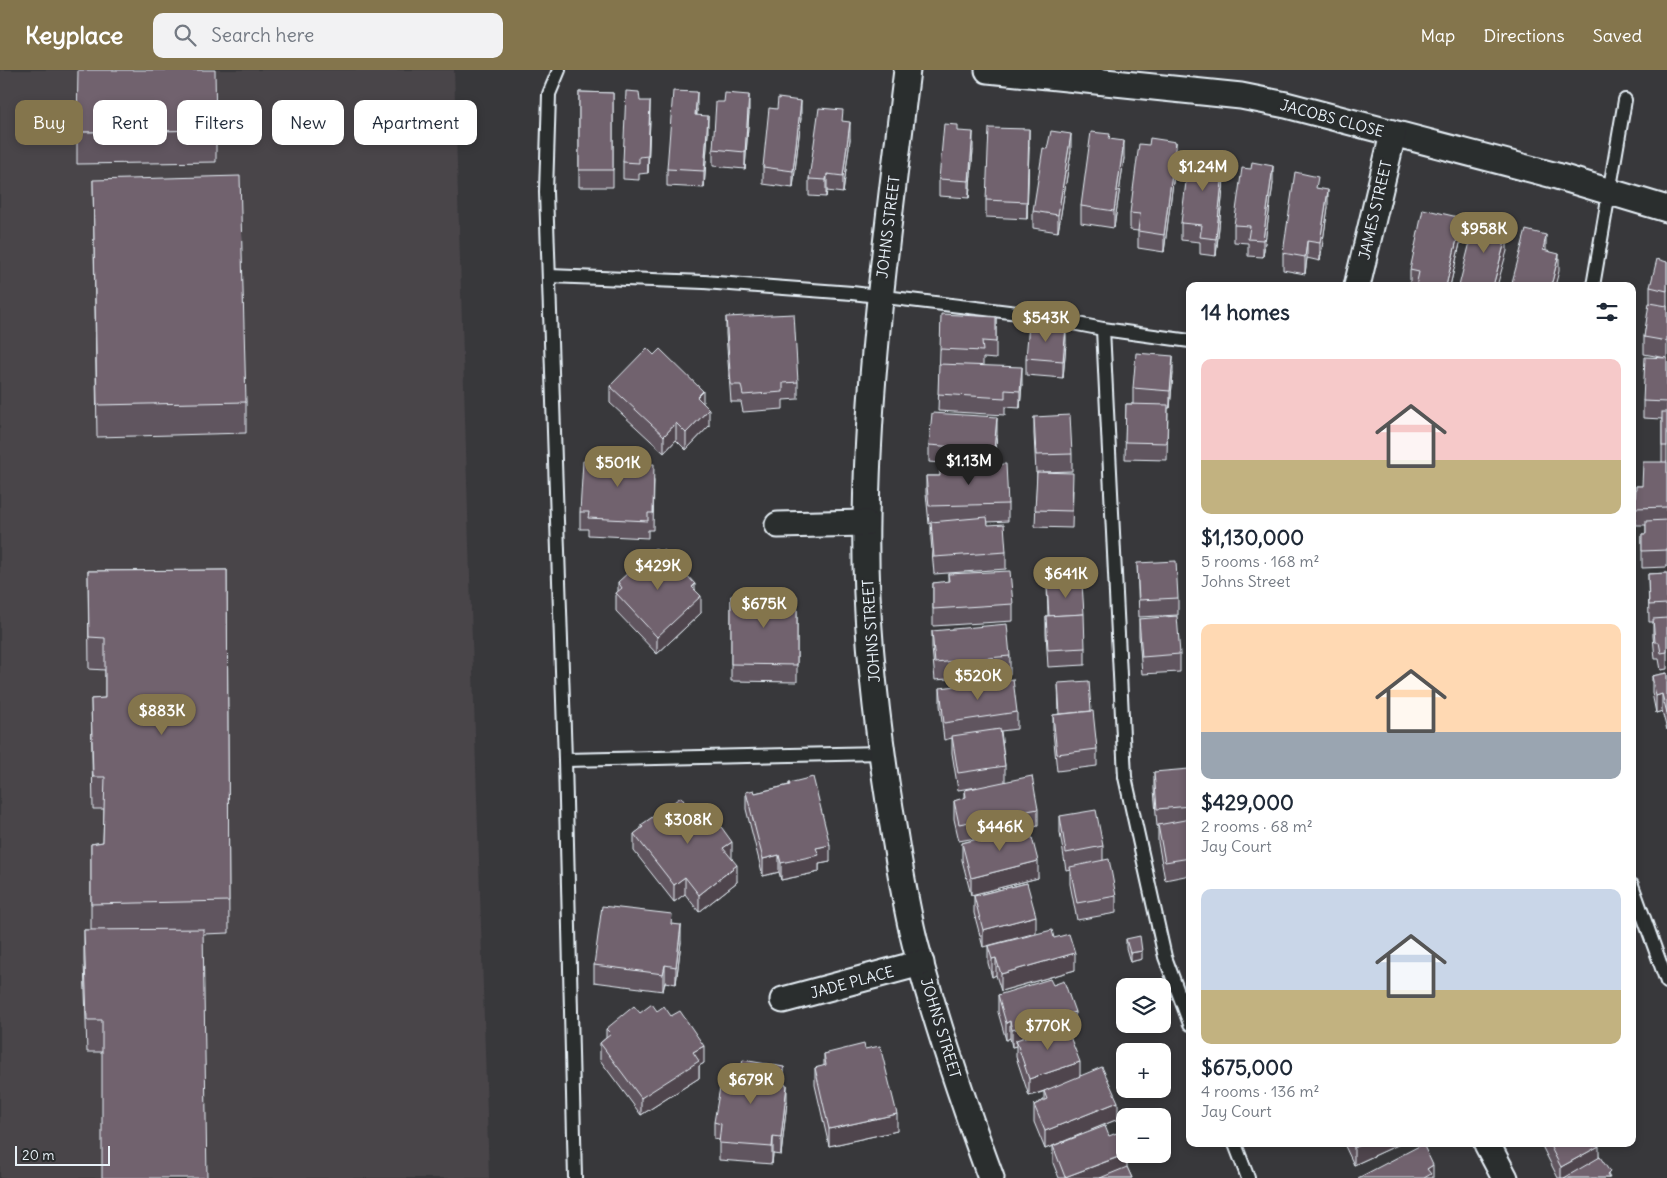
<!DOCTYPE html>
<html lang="en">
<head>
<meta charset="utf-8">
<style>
  body { margin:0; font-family:Delius,sans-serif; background:#f2f2f3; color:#1f2937; height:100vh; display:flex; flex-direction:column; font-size:19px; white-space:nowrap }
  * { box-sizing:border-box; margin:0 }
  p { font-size:16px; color:#747a83 }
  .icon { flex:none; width:28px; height:28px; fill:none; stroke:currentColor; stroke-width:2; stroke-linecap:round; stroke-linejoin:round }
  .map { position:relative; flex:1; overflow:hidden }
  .details { position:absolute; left:1186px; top:212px; width:450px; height:865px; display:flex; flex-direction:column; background:#fff; border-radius:10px; box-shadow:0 2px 8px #0003 }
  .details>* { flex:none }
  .hud { position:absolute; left:15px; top:30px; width:475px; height:45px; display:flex; gap:10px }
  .fabs { position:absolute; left:1116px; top:908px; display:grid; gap:10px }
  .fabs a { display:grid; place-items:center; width:55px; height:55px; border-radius:10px; background:#fff; box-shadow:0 2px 8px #0003; font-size:25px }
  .scale { position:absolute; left:15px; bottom:12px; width:95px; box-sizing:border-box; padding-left:5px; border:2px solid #e8f1f8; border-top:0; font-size:14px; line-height:18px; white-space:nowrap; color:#e8f1f8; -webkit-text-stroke:4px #2a2d2e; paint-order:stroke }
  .price { position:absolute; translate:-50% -42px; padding:0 11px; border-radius:18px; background:#84754c; color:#fff; font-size:16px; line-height:32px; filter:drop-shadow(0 1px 2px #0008) }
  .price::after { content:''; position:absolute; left:50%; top:30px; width:15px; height:11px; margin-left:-8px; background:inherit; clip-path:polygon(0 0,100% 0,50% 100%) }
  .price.selected { background:#222; color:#fff }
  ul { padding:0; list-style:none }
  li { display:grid; align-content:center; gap:10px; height:265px; padding:0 15px }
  li span { display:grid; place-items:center; height:155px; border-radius:10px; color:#555 }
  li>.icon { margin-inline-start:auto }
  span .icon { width:90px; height:90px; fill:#fffc; stroke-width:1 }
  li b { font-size:21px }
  h2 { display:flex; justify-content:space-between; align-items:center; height:60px; padding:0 15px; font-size:21px }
  .tag { padding:0 18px; border-radius:10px; background:#fff; box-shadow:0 2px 8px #0003; font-size:18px; line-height:45px }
  .tag.selected { background:#84754c; color:#fff }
  header { display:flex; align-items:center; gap:30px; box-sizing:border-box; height:70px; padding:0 25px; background:#84754c; color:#fff }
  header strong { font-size:24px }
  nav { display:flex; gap:28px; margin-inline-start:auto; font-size:18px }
  .search { width:350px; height:45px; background:#f2f2f3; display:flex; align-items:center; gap:12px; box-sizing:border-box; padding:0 18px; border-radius:10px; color:#747a83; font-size:19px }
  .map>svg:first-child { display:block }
  .built { fill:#49454a }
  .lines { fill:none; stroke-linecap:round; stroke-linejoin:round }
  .service-casing { stroke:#e8f1f8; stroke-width:16 }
  .minor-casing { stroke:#e8f1f8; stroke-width:29 }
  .service { stroke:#2a2d2e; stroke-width:12 }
  .minor { stroke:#2a2d2e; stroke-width:25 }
  .wall { fill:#61545f; stroke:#e8f1f8 }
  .shaded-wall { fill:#4f454d; stroke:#e8f1f8 }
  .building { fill:#71626e; stroke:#e8f1f8 }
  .labels { text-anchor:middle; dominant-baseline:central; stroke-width:5; stroke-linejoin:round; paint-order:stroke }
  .street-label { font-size:15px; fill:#e8f1f8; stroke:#2a2d2e }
</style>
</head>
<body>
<header>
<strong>Keyplace</strong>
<div class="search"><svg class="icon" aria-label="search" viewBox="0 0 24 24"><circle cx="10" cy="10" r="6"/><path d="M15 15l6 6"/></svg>Search here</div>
<nav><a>Map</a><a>Directions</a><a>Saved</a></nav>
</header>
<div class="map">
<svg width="1667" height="1108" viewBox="0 0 1667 1108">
  <rect width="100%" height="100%" fill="#38383b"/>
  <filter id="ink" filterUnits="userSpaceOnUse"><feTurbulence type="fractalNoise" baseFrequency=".02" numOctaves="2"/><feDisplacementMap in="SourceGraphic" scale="10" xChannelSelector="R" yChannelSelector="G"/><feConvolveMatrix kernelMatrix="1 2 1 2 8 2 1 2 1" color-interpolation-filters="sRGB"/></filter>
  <g filter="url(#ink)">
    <path class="built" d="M0 0H454L489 1108H0Z"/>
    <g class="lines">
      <defs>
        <g id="service">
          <path d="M559 0 549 24 546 122 565 690 575 1108"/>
          <path d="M549 206 704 212 852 223 1026 244 1103 259 1190 271"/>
          <path d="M1593 216 1625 30"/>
          <path d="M1103 259 1125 707 1165 887 1190 954"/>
          <path d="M565 690 882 683"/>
          <path d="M1632 815 1667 912"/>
          <path d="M1235 1074 1248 1108"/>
        </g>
        <g id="minor">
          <path d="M907 0C889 150 868 299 866 450 864 546 875 643 890 738 898 784 904 831 916 877 937 955 963 1032 991 1108"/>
          <path d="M988 0 1241 26 1286 35 1557 106 1667 139"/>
          <path d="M1357 216 1393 64"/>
          <path d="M778 455 865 453"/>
          <path d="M783 930 921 893"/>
          <path d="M1487 1074 1505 1108"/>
        </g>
      </defs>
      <use href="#service" class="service-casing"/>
      <use href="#minor" class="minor-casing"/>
      <use href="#service" class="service"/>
      <use href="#minor" class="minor"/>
    </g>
    <g class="wall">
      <path d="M579 22 613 23V117H579Z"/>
      <path d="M640 31 650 48 648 103 639 104V110L623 109V92Z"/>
      <path d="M724 32 749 42 745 99 713 96V79Z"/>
      <path d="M697 39V45L708 63 704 118 667 116V99Z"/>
      <path d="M777 39 801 48 793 118 763 114V97Z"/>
      <path d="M843 52 850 69 843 123 827 121 826 127 809 126V109Z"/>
      <path d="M216 60V92L77 94V62Z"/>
      <path d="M958 61 973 80 969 128 939 126V109Z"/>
      <path d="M1110 69 1124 88 1114 158 1081 153V136Z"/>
      <path d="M1029 76 1027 149 986 147V130Z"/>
      <path d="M1071 81 1058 162 1033 158V141Z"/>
      <path d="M1176 89 1164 182 1138 178V161L1130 160V143Z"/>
      <path d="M1215 91 1224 109 1216 186 1200 184V172L1181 170V153Z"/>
      <path d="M93 110 246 332V363L97 367Z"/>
      <path d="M1273 113 1263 187 1248 186V173L1234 172V155Z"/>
      <path d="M1318 118 1328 137 1320 191 1307 188 1305 204 1283 200V183Z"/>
      <path d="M1462 165 1450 216H1410V200Z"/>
      <path d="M1667 192V497L1642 498V464H1646V455H1635L1636 416H1642L1662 392V349L1643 348V331L1666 288 1644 284V267L1650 233V217Z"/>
      <path d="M726 247 798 312V329L783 330V339L743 342 741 332H731L726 264Z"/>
      <path d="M996 247V289L983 288V296L1022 314 1020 338 1005 337V345L938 341 940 279Z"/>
      <path d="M1066 274 1063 308 1026 305V288Z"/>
      <path d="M1173 303 1170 338H1168L1167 390 1125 389 1126 334H1133V318Z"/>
      <path d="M610 316 703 333 709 356 686 380 676 370 664 383 610 333Z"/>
      <path d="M1034 347 1072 384V401L1042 402 1073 420 1072 458 1035 457 1037 403H1036L1034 364Z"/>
      <path d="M997 365 995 394 1008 434V451L987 452 988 455 1006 482V499L934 504 931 469V453L929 454 926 423V406H940V396L966 395 929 392V375Z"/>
      <path d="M649 394 654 411 653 460H648V468L588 465V459H580V442Z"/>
      <path d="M1137 493 1178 528V545L1139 547Z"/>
      <path d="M227 500 229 863 203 864 102 982H87L84 891V860H91V774L103 772 104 739H93L91 629 105 628V600L89 599 88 501Z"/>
      <path d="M1667 503V599L1661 600 1659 589H1655L1653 566V552H1649L1648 504Z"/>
      <path d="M948 504 1013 534V551L933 556V513L948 512Z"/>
      <path d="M618 512 695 519 701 543 657 584 616 541V523L618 522Z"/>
      <path d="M1047 515 1085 578V595L1048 597 1046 563V546H1048Z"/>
      <path d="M731 526H797V612L731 611Z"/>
      <path d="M1139 549 1180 584V602L1142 604 1139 566Z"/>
      <path d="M932 561 1010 586V604L935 610 932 578Z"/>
      <path d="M1667 603V660L1662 641 1656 643 1652 623V606Z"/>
      <path d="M1058 613 1091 641 1097 679V696L1057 701 1053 662V645L1059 644Z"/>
      <path d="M940 618 1017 642V659L1001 661 1005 696V712L1038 739V756L1030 758 1038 808 971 825 962 790V773L997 764 959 771 954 749V731L965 728V720L977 717 958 720 952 683V668L944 670 940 635Z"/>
      <path d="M1154 702 1190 707V805L1165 810 1158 772V756H1157L1154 719Z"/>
      <path d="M789 713 830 792 819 794V802L781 810 779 802 763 806 746 739V722L755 723 789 715Z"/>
      <path d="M691 741 732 789 737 812 699 842 685 824 674 832 634 781V764L641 759V755Z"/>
      <path d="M1060 746 1103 776V790L1116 826V843L1077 850 1070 814V799L1066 800 1060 763Z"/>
      <path d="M1027 813 983 877 974 843V826Z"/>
      <path d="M672 854 681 872 676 914 665 912 663 921 594 912V895Z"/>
      <path d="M1054 868 1075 900 1001 921 996 905 992 907 988 893V876Z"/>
      <path d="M1126 869 1142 889 1130 892 1126 878Z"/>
      <path d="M1053 915 1075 959 1068 961 1080 1006 1118 1049 1045 1079 1034 1052V1035L1044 1030V1021H1046L1029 1026 1016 987V976L1012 977 1010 968 1006 970 998 942V925Z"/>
      <path d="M657 941 671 946 704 993 699 996V1008L641 1045 600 990V973L606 968V959L640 943Z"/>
      <path d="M865 979 897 1061 829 1076 815 1015V998L824 996V984Z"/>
      <path d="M783 1014 787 1032 781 1085 773 1084 772 1094 719 1090V1070L714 1069V1052Z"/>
      <path d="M1109 1066 1127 1097 1132 1108H1059L1053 1093V1076Z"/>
      <path d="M1344 1074H1400L1354 1095Z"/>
      <path d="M1541 1074H1598L1599 1087 1610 1108H1558Z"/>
    </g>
    <g class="shaded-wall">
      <path d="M697 22V39L695 62V45Z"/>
      <path d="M749 25V42L745 99V82Z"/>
      <path d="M650 31V48L648 103V86Z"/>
      <path d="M801 31V48L793 118V101Z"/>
      <path d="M708 46V63L704 118V101Z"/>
      <path d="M850 52V69L843 123V106Z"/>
      <path d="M1029 59V76L1027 149V132Z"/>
      <path d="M973 62V80L969 128V111Z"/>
      <path d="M1071 64V81L1058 162V145Z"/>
      <path d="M1124 71V88L1114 158V141Z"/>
      <path d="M1176 72V89L1164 182V165Z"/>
      <path d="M1224 92V109L1216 186V169Z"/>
      <path d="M1273 96V113L1263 187V170Z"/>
      <path d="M827 104V121L826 127V110Z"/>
      <path d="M1328 120V137L1320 191V173Z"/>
      <path d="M1462 148V165L1450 216H1446Z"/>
      <path d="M1507 164V181L1497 216H1493Z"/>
      <path d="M1546 165V182L1543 180Z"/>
      <path d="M1307 171V188L1305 204V187Z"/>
      <path d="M1559 184V201L1555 216H1551Z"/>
      <path d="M1066 257V274L1063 308V291Z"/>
      <path d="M1173 286V303L1170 338V321Z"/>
      <path d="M1022 297V314L1020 338V321Z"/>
      <path d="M703 321V338L697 327Z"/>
      <path d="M709 339V356L686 380V363Z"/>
      <path d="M997 347V365L994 397V380Z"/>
      <path d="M676 353V370L664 383V366Z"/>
      <path d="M695 514V531L701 526V543L657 584V567Z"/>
      <path d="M1662 624V641L1656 643V626Z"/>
      <path d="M732 772V789L723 795V778Z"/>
      <path d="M830 775V792L819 794V802L781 810V793L816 778Z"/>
      <path d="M779 785V802L763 806V789Z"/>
      <path d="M1038 791V808L971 825V808Z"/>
      <path d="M737 795V812L699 842V825Z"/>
      <path d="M685 807V824L674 832V815Z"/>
      <path d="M1036 846V863L983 877V860Z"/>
      <path d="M681 855V872L676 914V897Z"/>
      <path d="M1142 881V889L1130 892V883Z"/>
      <path d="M1075 883V900L1001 921V904Z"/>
      <path d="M996 888V905L992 907V889Z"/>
      <path d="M665 895V912L663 921V904Z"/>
      <path d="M1075 942V959L1018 975 1016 970V976L1012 977V960Z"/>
      <path d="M1010 951V968L1006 970V953Z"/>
      <path d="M704 976V993L699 996V1008L641 1045V1028L693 982Z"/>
      <path d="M1080 992V1009L1029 1026V1009Z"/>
      <path d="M784 997V1014L781 1031V1014Z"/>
      <path d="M787 1015V1032L781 1085V1068Z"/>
      <path d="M1118 1032V1049L1045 1079V1061Z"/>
      <path d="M897 1044V1061L829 1076V1059Z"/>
      <path d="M773 1067V1084L772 1094V1077Z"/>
      <path d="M1363 1074H1400L1354 1095V1078Z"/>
      <path d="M1599 1076V1093L1572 1108H1561V1097Z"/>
      <path d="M1127 1084V1100L1107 1108H1065V1107Z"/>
      <path d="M1433 1095V1108H1424L1427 1099Z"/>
    </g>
    <g class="building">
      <path d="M78 0H215L216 60 77 62Z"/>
      <path d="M626 21 639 22 640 31H650L648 86 639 87V93L623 92Z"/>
      <path d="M673 21 697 22 695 45 708 46 704 101 667 99Z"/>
      <path d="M579 22 613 23V100H579Z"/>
      <path d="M725 23 749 25 745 82 713 79 716 32H724Z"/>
      <path d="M778 28 801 31 793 101 763 97 769 38 777 39Z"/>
      <path d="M819 38 843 40 842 51 850 52 843 106 827 104 826 110 809 109Z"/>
      <path d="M944 54 958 55V61L973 62 969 111 939 109Z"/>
      <path d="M989 58 1029 59 1027 132 986 130Z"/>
      <path d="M1051 61 1071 64 1058 145 1033 141 1043 78 1047 79Z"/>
      <path d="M1091 62 1110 64 1109 69 1124 71 1114 141 1081 136Z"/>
      <path d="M1150 68 1176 72 1164 165 1138 161 1140 144 1130 143 1139 74 1149 75Z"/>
      <path d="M1190 79 1215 82 1214 91 1224 92 1216 169 1200 167 1202 155 1181 153Z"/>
      <path d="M1252 92 1273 96 1263 170 1248 169 1250 156 1234 155 1242 98 1251 99Z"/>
      <path d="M1295 102 1318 107 1316 118 1328 120 1320 173 1307 171 1305 187 1283 183Z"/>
      <path d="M240 106 246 332 97 335 93 110Z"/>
      <path d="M1423 139 1462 148 1446 216H1416L1419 202 1410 200Z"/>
      <path d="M1476 148 1503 154 1501 162 1507 164 1493 216H1459Z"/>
      <path d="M1526 160 1546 165 1543 180 1559 184 1551 216H1511Z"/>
      <path d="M1657 189 1667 192V221L1650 217Z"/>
      <path d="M1649 233 1667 236V271L1644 267Z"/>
      <path d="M794 244 798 312 783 313V322L743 325 741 315H731L726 247Z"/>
      <path d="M941 244 996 247V272L982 271 983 281 940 279Z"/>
      <path d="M1029 254 1066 257 1063 291 1026 288Z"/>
      <path d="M647 278 654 285 660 279 703 321 697 327 709 339 686 363 676 353 664 366 610 316Z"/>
      <path d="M1136 283 1173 286 1170 321 1133 318Z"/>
      <path d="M1645 287 1667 288V332L1643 331Z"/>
      <path d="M939 294 1022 297 1020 321 1005 320V328L938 324Z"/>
      <path d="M1126 334 1168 335 1167 373 1125 372Z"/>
      <rect x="1662" y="342" width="5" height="34"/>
      <path d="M932 343 997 347 994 380 929 375Z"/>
      <path d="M1070 345 1072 384 1036 385 1034 347Z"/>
      <path d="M591 385 649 387V394H654L653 443H648V451L588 448 589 442H580L583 391 590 392Z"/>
      <path d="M1643 392H1667V437L1635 438 1636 416H1642Z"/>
      <path d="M1006 394 1008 434 929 436 926 406H940V396Z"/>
      <path d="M1037 402 1073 403 1072 441 1035 440Z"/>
      <path d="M987 447 988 455 1004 454 1006 482 934 487 931 452Z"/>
      <path d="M1667 450V480L1642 481V464H1646V451Z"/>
      <path d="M655 478 660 483 664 480 695 514 692 517 701 526 657 567 616 523 622 518 618 512Z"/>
      <path d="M1176 491 1178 528 1139 530 1137 493Z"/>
      <path d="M227 500 229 831 91 834V774L103 772 105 707H93L91 629 105 628V568L89 567 88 501Z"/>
      <path d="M1010 501 1013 534 933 539V513L949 511 948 504Z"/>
      <path d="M1667 503V534L1649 535 1648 504Z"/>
      <path d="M1082 513 1084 544 1049 546 1047 515Z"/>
      <path d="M747 521H788V527L797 526V595L731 594V526H747Z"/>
      <path d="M1084 544 1085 578 1048 580 1046 546Z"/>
      <path d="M1177 546 1180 584 1142 587 1139 549Z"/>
      <path d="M1667 548V582L1661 583 1659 572H1655L1653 549Z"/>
      <path d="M1007 554 1010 586 935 593 932 561Z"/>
      <path d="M1667 603V643L1662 624 1656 626 1652 606Z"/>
      <path d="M1013 609 1017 642 944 653 940 618Z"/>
      <path d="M1089 611 1091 641 1060 644 1058 613Z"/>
      <path d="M1093 641 1097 679 1057 684 1053 645Z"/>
      <path d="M1000 659 1005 696 958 703 952 666Z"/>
      <path d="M1189 699 1190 736 1157 739 1154 702Z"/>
      <path d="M1032 706 1038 739 959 754 954 731 966 727 965 720Z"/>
      <path d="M813 707 830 775 816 778 819 785 781 793 779 785 763 789 746 722 754 720 755 723 790 715 789 713Z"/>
      <path d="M681 727 691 741 704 733 732 772 723 778 737 795 699 825 685 807 674 815 634 764 643 757 641 755Z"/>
      <path d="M1096 740 1103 776 1066 783 1060 746Z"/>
      <path d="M1190 749V788L1165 792 1158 755Z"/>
      <path d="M1029 756 1038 791 971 808 962 773Z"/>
      <path d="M1109 789 1116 826 1077 833 1070 797Z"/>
      <path d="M1027 813 1036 846 983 860 974 826Z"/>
      <path d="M602 836 672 844 671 854 681 855 676 897 665 895 663 904 594 895Z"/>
      <path d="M203 859 207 1108H102V950H87L84 860Z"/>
      <path d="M1052 860 1054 868 1069 864 1075 883 1001 904 996 888 992 889 988 876Z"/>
      <path d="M1140 866 1142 881 1130 883 1126 869Z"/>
      <path d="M1050 909 1053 915 1064 911 1075 942 1012 960 1010 951 1006 953 998 925Z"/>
      <path d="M652 934 657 941 664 936 671 946 680 941 704 976 693 982 699 991 641 1028 600 973 611 964 606 959 634 936 640 943Z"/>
      <path d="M1065 954 1080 992 1029 1009 1016 970Z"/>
      <path d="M864 974 865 979 880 976 897 1044 829 1059 815 998 826 995 824 984Z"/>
      <path d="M743 990 784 997 781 1014 787 1015 781 1068 773 1067 772 1077 719 1073 721 1054 714 1052 723 1000 740 1002Z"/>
      <path d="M1102 997 1118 1032 1045 1061 1034 1035 1047 1029 1044 1021Z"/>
      <path d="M1105 1056 1109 1066 1119 1062 1125 1078V1084H1126L1065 1107 1053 1076Z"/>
      <path d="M1352 1074H1363L1354 1078Z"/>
      <path d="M1423 1074 1433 1095 1427 1099 1431 1104 1424 1108H1358Z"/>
      <path d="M1549 1074H1598L1599 1076 1561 1097Z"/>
      <path d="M1600 1087 1610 1102 1607 1105 1609 1108H1564Z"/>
      <path d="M1127 1097 1132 1108H1100Z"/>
    </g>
  </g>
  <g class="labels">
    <g class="street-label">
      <text transform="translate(1332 48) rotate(15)">JACOBS CLOSE</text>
      <text transform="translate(1375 140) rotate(-77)">JAMES STREET</text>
      <text transform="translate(888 157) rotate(-83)">JOHNS STREET</text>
      <text transform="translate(871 561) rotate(-94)">JOHNS STREET</text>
      <text transform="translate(852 912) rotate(-15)">JADE PLACE</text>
      <text transform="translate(941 958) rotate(73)">JOHNS STREET</text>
    </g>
  </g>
</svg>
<div class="fabs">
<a><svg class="icon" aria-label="layers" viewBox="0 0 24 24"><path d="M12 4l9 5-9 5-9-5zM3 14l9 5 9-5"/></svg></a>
<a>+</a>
<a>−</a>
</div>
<div class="scale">20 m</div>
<b class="price" style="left:1203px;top:122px">$1.24M</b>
<b class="price" style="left:1484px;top:184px">$958K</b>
<b class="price" style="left:1046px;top:273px">$543K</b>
<b class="price selected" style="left:969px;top:416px">$1.13M</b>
<b class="price" style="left:618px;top:418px">$501K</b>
<b class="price" style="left:658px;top:521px">$429K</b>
<b class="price" style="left:1066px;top:529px">$641K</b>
<b class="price" style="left:764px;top:559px">$675K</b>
<b class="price" style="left:978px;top:631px">$520K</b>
<b class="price" style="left:162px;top:666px">$883K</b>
<b class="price" style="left:688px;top:775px">$308K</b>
<b class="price" style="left:1000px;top:782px">$446K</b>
<b class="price" style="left:1048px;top:981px">$770K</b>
<b class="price" style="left:751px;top:1035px">$679K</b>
<div class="hud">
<a class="tag selected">Buy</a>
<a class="tag">Rent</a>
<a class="tag">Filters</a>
<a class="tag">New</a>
<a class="tag">Apartment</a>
</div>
<section class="details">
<h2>14 homes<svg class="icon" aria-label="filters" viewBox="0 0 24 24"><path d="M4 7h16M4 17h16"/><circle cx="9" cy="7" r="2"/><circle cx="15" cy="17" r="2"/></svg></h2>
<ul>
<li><span style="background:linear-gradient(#f6c9c9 65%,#c2b280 0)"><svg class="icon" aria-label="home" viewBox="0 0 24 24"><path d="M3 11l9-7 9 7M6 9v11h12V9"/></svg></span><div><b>$1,130,000</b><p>5 rooms · 168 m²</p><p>Johns Street</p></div></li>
<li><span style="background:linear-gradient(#ffd9b3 70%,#9aa5b1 0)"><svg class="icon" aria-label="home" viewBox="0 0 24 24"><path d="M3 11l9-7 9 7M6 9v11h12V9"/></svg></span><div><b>$429,000</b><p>2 rooms · 68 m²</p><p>Jay Court</p></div></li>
<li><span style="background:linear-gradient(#c9d6e8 65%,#c2b280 0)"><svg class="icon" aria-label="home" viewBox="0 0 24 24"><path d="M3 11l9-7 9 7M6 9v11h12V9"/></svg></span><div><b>$675,000</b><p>4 rooms · 136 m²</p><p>Jay Court</p></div></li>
</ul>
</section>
</div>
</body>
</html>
